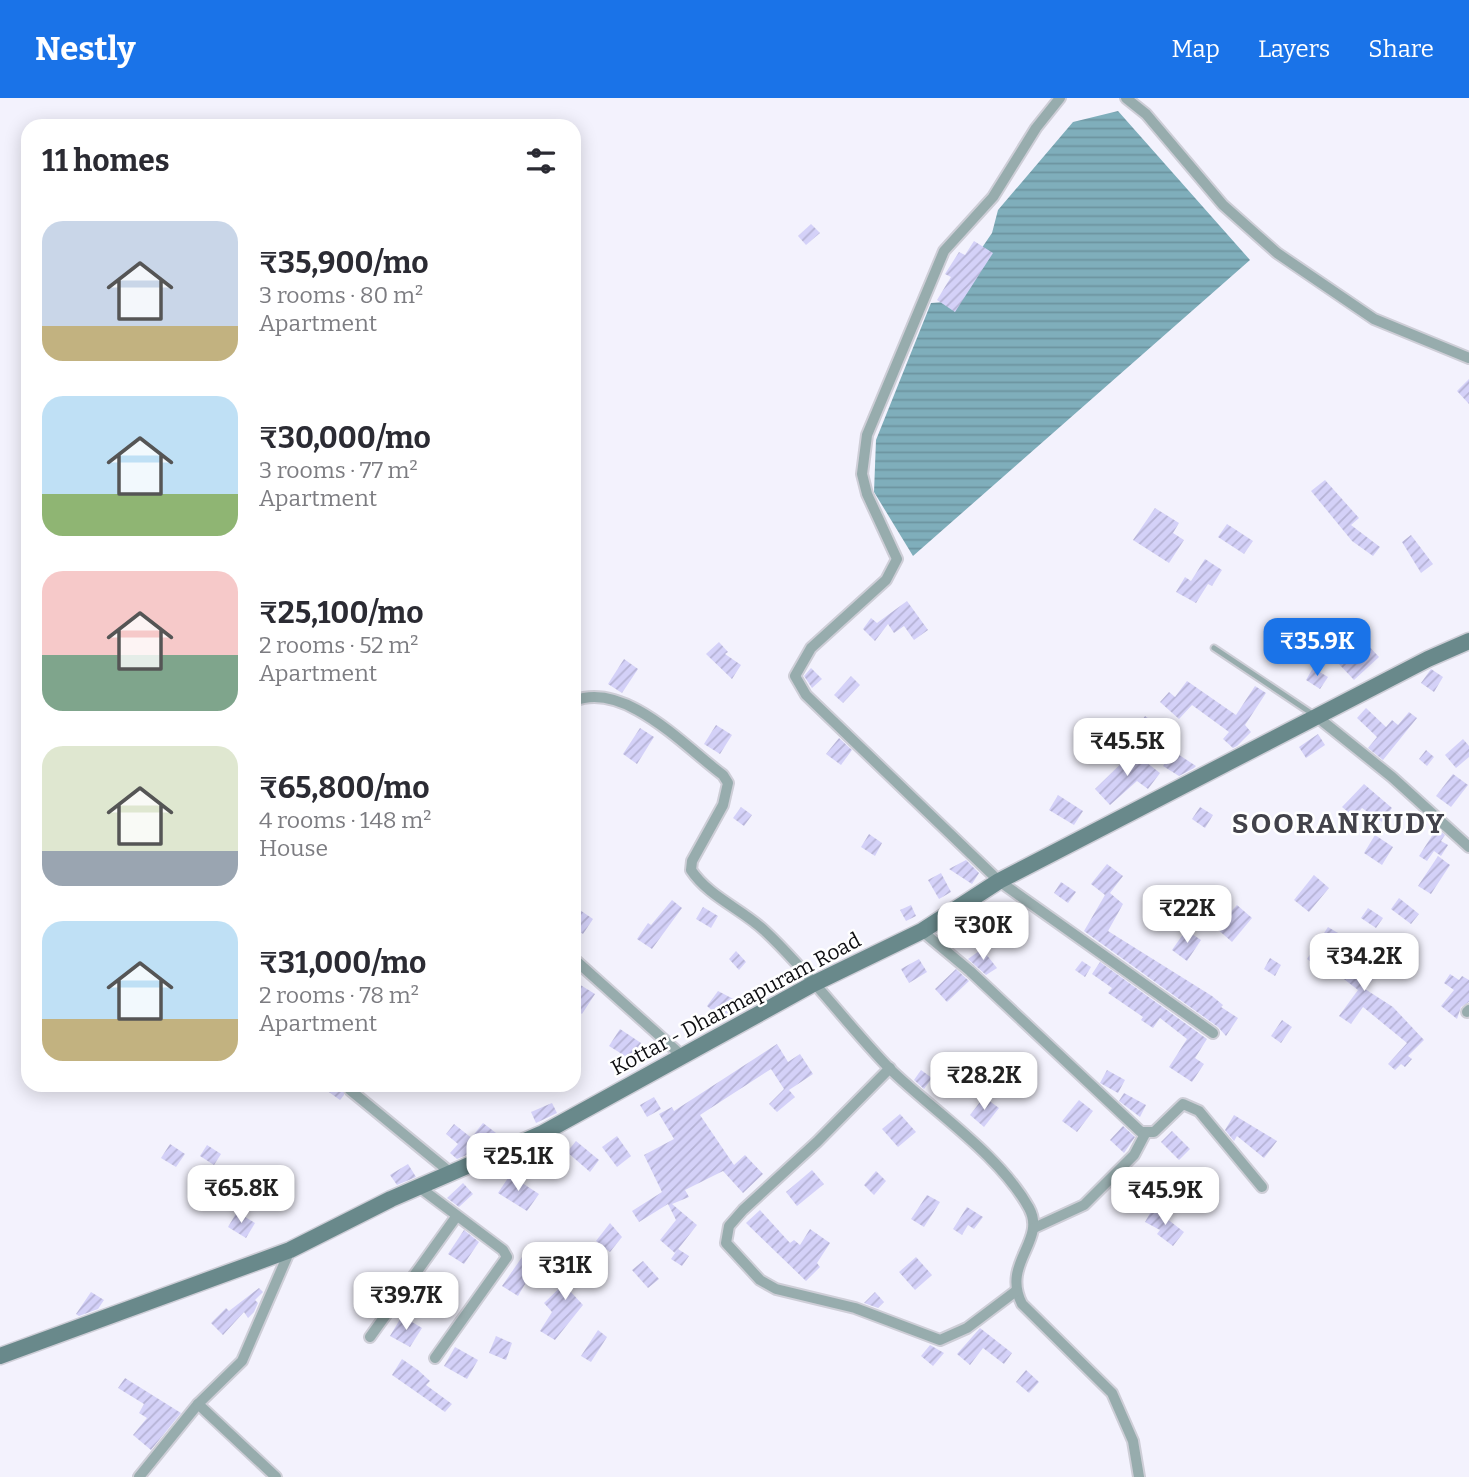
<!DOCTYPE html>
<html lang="en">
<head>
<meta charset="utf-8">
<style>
  body { margin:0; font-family:Bitter,serif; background:#f2f2f3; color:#2b2b33; height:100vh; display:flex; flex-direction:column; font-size:26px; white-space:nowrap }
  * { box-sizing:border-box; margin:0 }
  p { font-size:23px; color:#7c7c81 }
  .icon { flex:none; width:38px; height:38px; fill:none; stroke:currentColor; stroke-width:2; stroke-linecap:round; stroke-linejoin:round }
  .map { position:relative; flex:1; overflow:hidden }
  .panel { position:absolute; left:21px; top:21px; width:560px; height:973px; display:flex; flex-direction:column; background:#fff; border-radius:21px; box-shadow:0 4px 18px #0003 }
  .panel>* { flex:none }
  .price { position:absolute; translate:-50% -60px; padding:0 16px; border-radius:14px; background:#fff; color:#222; font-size:23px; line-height:46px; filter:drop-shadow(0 2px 4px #0008) }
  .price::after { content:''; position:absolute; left:50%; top:42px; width:21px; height:16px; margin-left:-10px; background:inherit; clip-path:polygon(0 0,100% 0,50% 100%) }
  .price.active { background:#1a73e8; color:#fff }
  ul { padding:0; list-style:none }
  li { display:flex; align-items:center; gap:21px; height:175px; padding:0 21px }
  li span { display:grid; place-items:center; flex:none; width:196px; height:140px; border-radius:21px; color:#555 }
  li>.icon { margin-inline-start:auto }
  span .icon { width:84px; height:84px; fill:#fffc; stroke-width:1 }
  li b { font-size:30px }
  h2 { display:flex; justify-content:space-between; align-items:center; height:84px; padding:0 21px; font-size:30px }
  header { display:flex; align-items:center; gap:42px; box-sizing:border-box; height:98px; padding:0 35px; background:#1a73e8; color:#fff }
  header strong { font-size:33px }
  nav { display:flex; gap:38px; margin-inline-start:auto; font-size:24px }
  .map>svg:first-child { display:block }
  .water { fill:url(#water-rules) }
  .building { fill:url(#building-hatch) }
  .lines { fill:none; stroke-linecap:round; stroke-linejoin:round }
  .service-casing { stroke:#ceced7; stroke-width:9 }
  .minor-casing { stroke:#ceced7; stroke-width:14 }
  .secondary-casing { stroke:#ceced7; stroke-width:19 }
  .service { stroke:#97acad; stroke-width:5 }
  .minor { stroke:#97acad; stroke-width:10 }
  .secondary { stroke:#69898b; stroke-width:16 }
  .labels { text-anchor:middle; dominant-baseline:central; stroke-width:5; stroke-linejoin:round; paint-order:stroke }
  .street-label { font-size:21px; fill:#0e0e11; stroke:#fff }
  .district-label { font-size:28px; font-weight:bold; letter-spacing:2px; fill:#42424a; stroke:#fff }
</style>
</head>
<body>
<header>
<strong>Nestly</strong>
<nav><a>Map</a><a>Layers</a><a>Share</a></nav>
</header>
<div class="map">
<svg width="1469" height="1379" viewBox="0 0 1469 1379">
  <defs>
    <pattern id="water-rules" width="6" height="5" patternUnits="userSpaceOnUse" patternTransform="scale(1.75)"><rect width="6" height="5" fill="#7faebb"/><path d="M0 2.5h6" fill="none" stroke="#6d94a0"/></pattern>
    <pattern id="building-hatch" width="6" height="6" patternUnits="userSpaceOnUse" patternTransform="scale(1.75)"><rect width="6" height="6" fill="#d4d1f8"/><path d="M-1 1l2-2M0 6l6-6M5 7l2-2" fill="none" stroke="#b5b2d4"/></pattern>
  </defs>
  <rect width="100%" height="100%" fill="#f3f2fd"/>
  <path class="water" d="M1118 13 1250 162 913 458 874 394 876 342 931 205 945 204 992 135 998 112 1073 24Z"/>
  <g class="building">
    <path d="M811 126 820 135 806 147 798 138Z"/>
    <path d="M974 143 993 155 955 214 937 202 951 179 945 176 959 154 965 157Z"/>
    <path d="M1469 281V306L1457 293Z"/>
    <path d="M1325 382 1359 420 1351 427 1380 449 1373 458 1352 443 1311 393Z"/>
    <path d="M1155 410 1179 425 1173 435 1184 442 1169 465 1133 442Z"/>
    <path d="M1227 426 1253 443 1244 456 1218 439Z"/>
    <path d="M1411 437 1433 466 1421 475 1402 444Z"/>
    <path d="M1205 461 1222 472 1212 488 1208 486 1196 505 1176 494 1185 479 1191 483Z"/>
    <path d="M907 503 928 532 914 542 904 528 894 535 888 526 875 543 863 531 871 520 877 525Z"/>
    <path d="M1363 542 1379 559 1354 582 1338 565Z"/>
    <path d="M719 544 728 554 725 556 741 567 732 581 706 556Z"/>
    <path d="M624 561 638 571 622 595 608 586Z"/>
    <path d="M811 570 822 581 812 590 804 578Z"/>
    <path d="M1313 570 1328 579 1320 591 1306 582Z"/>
    <path d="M1431 571 1443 579 1434 594 1421 585Z"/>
    <path d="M851 578 860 587 843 605 834 597Z"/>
    <path d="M1187 583 1236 617 1255 588 1266 595 1245 627 1251 634 1237 648 1233 650 1223 641 1229 634 1192 607 1179 621 1160 604 1169 594 1175 599Z"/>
    <path d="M1366 610 1386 629 1392 622 1398 627 1409 614 1417 620 1383 662 1368 650 1377 639 1357 620Z"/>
    <path d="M1145 618 1173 638 1166 647 1137 630Z"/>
    <path d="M716 627 732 637 720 656 704 646Z"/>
    <path d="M640 630 654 639 637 666 623 656Z"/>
    <path d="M1318 636 1325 647 1306 660 1299 649Z"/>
    <path d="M839 640 852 652 841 667 826 656Z"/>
    <path d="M1463 641 1469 648V659L1456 670 1445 657Z"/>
    <path d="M1426 652 1434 659 1427 668 1419 661Z"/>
    <path d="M1173 653 1196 668 1194 670 1179 678 1163 668Z"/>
    <path d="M1133 654 1160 675 1148 691 1137 683 1110 707 1095 691Z"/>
    <path d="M1453 676 1468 687 1451 709 1436 698Z"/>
    <path d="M1364 686 1392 710 1382 724 1362 710 1354 719 1342 709Z"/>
    <path d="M1058 697 1083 713 1074 727 1049 712Z"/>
    <path d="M741 709 752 717 744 728 733 720Z"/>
    <path d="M1200 709 1213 717 1205 730 1192 721Z"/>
    <path d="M1437 730 1445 737 1441 743 1448 747 1441 758 1434 753 1427 763 1419 758Z"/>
    <path d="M869 736 882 745 875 758 861 749Z"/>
    <path d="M1375 737 1393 749 1382 767 1364 755Z"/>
    <path d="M1438 758 1450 767 1431 796 1418 788Z"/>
    <path d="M966 762 979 775 972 786 949 771Z"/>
    <path d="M1107 766 1123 778 1110 795 1123 806 1108 833 1212 898 1223 907 1221 909 1238 920 1226 938 1218 929 1084 833 1105 797 1091 786Z"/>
    <path d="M941 775 951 794 939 801 928 782Z"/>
    <path d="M1314 777 1329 790 1309 814 1294 802Z"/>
    <path d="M1061 784 1076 794 1068 805 1054 795Z"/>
    <path d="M1399 800 1419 816 1411 826 1391 811Z"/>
    <path d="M672 802 682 810 652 851 637 841 648 825 651 827Z"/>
    <path d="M911 807 916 818 906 823 900 812Z"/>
    <path d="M1237 807 1252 820 1232 844 1216 830Z"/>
    <path d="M574 808 593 821 583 836 574 830Z"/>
    <path d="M703 809 718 818 711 830 696 821Z"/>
    <path d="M1368 810 1383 820 1376 830 1361 820Z"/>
    <path d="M1328 829 1343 838 1337 846 1378 875 1365 891 1393 909 1424 942 1408 958 1412 961 1405 969 1401 966 1395 972 1388 966 1407 945 1363 909 1351 926 1339 918 1358 892 1335 874 1323 868 1321 871 1307 861Z"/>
    <path d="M1186 832 1201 842 1187 863 1172 852Z"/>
    <path d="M982 851 997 870 986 877 968 861Z"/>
    <path d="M736 853 746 864 739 872 729 861Z"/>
    <path d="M1270 860 1281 867 1275 878 1264 871Z"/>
    <path d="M919 861 927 874 909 885 901 871Z"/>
    <path d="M1082 863 1091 869 1085 879 1075 872Z"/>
    <path d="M1100 864 1207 941 1195 960 1204 966 1192 984 1169 969 1187 941 1160 920 1153 930 1141 922 1143 919 1108 895 1112 890 1092 876Z"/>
    <path d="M956 871 969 883 947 904 935 891Z"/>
    <path d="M1450 876 1459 882 1462 878 1469 882V904L1461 909 1457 921 1441 908 1454 892 1444 885Z"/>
    <path d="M574 883 595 896 582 916 574 910Z"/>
    <path d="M718 893 741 905 724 923 707 908Z"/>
    <path d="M1282 922 1292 929 1281 945 1271 938Z"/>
    <path d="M620 931 641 945 630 961 609 948Z"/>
    <path d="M777 946 788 964 800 956 813 976 789 992 795 999 777 1014 769 1006 784 991 771 971 700 1017 734 1067 745 1057 763 1076 743 1095 723 1073 685 1092 689 1099 672 1106 697 1127 675 1155 660 1142 676 1122 668 1106 639 1124 632 1113 662 1094 644 1057 674 1041 659 1016 672 1009 674 1013Z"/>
    <path d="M921 972 932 980 924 991 914 982Z"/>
    <path d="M1107 972 1125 982 1118 995 1100 985Z"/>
    <path d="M319 987H344V997L340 1002Z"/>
    <path d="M1124 995 1146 1007 1140 1019 1119 1003Z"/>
    <path d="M654 999 661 1011 647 1019 640 1007Z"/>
    <path d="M984 999 999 1010 984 1029 970 1017Z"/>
    <path d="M1079 1002 1093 1013 1077 1034 1062 1023Z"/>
    <path d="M552 1005 557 1015 536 1025 531 1014Z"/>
    <path d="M900 1016 916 1034 898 1049 882 1031Z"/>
    <path d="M1234 1017 1277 1043 1264 1060 1237 1038 1234 1043 1225 1032Z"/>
    <path d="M483 1025 500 1038 494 1045 483 1049 471 1040Z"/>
    <path d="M454 1026 478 1045 469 1056 457 1061 450 1055 458 1046 446 1036Z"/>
    <path d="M1123 1028 1135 1039 1124 1055 1110 1042Z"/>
    <path d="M1172 1033 1190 1051 1179 1062 1161 1044Z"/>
    <path d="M617 1038 631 1058 617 1069 602 1049Z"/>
    <path d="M576 1043 599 1062 590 1074 567 1054Z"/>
    <path d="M170 1046 185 1056 176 1069 161 1060Z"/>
    <path d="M207 1047 221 1056 214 1067 200 1058Z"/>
    <path d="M408 1066 416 1079 397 1087 390 1077Z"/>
    <path d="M812 1072 824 1086 797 1108 786 1094Z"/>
    <path d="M876 1073 886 1083 874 1097 864 1087Z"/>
    <path d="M510 1077 539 1096 527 1113 498 1095Z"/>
    <path d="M463 1085 473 1096 459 1109 447 1100Z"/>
    <path d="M927 1097 940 1104 924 1129 911 1121Z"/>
    <path d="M967 1109 983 1119 974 1131 968 1127 962 1137 953 1131Z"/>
    <path d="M1153 1110 1184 1134 1173 1148 1157 1136 1160 1132 1145 1124Z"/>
    <path d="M760 1112 790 1145 794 1142 800 1147 810 1131 830 1145 817 1165 820 1169 806 1183 746 1125Z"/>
    <path d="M237 1114 255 1125 246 1140 228 1129Z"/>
    <path d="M610 1125 622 1139 610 1154 596 1143Z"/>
    <path d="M464 1132 479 1144 464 1166 448 1156Z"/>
    <path d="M529 1149 546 1159 538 1171 535 1169 518 1198 502 1188Z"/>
    <path d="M678 1151 689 1158 682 1168 671 1161Z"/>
    <path d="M916 1159 932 1177 915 1192 899 1174Z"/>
    <path d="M584 1161 594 1172 570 1193 583 1207 555 1242 540 1233 552 1214 544 1205 573 1177 570 1174Z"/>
    <path d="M643 1163 659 1181 648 1190 632 1172Z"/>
    <path d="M259 1190 263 1194 255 1202 258 1205 254 1214 248 1220 244 1214 223 1237 211 1225 226 1210 229 1213Z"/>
    <path d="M91 1194 104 1202 98 1211 79 1218 76 1216Z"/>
    <path d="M875 1194 884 1204 878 1210 864 1205Z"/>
    <path d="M402 1218 422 1230 410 1249 390 1238Z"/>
    <path d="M980 1230 1012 1255 1004 1266 983 1250 970 1267 957 1256Z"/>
    <path d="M598 1232 607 1239 591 1264 581 1258Z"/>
    <path d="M496 1238 512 1245 506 1262 489 1255Z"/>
    <path d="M930 1247 944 1255 933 1268 921 1258Z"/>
    <path d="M455 1249 478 1262 467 1281 444 1268Z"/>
    <path d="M402 1261 418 1272 430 1283 426 1287 452 1306 445 1314 392 1277Z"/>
    <path d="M1026 1272 1039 1284 1029 1295 1016 1284Z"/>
    <path d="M125 1280 181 1315 151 1352 133 1337 147 1320 139 1315 144 1306 118 1290Z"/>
  </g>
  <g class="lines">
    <defs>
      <path id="service" d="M1214 550 1314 617"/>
      <g id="minor">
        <path d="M1060 0 1036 30 993 99 944 153 867 337 862 376 867 396 897 461 886 482 811 550 795 578 806 597 999 783 1213 935"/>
        <path d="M1126 0 1146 16 1223 107 1277 155 1374 221 1469 260"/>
        <path d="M574 603C625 582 686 650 723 677L728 685 723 707 692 763 691 772C709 799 742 811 765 833 810 875 847 927 890 971 934 1014 999 1056 1029 1110 1047 1143 1001 1165 1022 1206L1112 1295 1133 1343 1139 1379"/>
        <path d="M1316 618 1392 679 1469 749"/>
        <path d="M922 833 970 873 1141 1034H1154L1183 1006 1199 1013 1262 1089"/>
        <path d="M574 861 681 957"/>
        <path d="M1467 914 1469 912"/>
        <path d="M890 970 817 1044 743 1112 729 1128 726 1145 760 1182 776 1191 855 1210 940 1242 967 1230 1016 1193"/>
        <path d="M350 992 451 1075"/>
        <path d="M419 1089 503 1152 507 1159 435 1260"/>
        <path d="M1034 1130 1084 1107 1134 1057 1145 1036"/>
        <path d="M370 1239 456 1119"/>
        <path d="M139 1379 198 1306"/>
        <path d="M276 1379 198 1306 242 1263 290 1152"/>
      </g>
      <path id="secondary" d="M0 1258 290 1152 391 1101 543 1035 813 886 922 833 999 783 1428 561 1469 543"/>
    </defs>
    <use href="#service" class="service-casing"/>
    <use href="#minor" class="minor-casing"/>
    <use href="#secondary" class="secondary-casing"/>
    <use href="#service" class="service"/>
    <use href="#minor" class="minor"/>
    <use href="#secondary" class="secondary"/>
  </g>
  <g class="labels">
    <g class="street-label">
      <text transform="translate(736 906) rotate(-28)">Kottar - Dharmapuram Road</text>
    </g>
    <g class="district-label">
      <text x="1339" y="725">SOORANKUDY</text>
    </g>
  </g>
</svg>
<b class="price active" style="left:1317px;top:580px">₹35.9K</b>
<b class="price" style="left:1127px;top:680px">₹45.5K</b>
<b class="price" style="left:1187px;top:847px">₹22K</b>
<b class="price" style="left:983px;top:864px">₹30K</b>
<b class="price" style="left:1364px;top:895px">₹34.2K</b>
<b class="price" style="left:984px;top:1014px">₹28.2K</b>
<b class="price" style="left:518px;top:1095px">₹25.1K</b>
<b class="price" style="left:241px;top:1127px">₹65.8K</b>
<b class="price" style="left:1165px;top:1129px">₹45.9K</b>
<b class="price" style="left:565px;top:1204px">₹31K</b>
<b class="price" style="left:406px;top:1234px">₹39.7K</b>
<section class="panel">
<h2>11 homes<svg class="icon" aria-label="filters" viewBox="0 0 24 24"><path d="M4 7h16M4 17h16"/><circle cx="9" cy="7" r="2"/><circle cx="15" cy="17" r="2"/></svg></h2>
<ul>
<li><span style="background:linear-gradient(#c9d6e8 75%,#c2b280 0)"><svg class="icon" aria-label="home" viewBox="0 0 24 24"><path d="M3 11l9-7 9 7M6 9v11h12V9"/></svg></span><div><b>₹35,900/mo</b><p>3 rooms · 80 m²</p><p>Apartment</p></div></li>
<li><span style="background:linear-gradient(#bfe0f5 70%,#8fb573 0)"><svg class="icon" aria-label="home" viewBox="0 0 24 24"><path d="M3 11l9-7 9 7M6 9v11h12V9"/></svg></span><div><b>₹30,000/mo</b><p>3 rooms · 77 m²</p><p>Apartment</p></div></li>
<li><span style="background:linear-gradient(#f6c9c9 60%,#7fa58c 0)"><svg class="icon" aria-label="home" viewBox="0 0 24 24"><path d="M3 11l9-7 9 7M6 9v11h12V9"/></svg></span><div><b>₹25,100/mo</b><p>2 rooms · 52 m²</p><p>Apartment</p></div></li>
<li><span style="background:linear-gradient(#dfe7d0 75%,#9aa5b1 0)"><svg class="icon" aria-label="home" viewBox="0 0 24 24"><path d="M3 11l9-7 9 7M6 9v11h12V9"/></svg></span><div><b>₹65,800/mo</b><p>4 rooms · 148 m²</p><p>House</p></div></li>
<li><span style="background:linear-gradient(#bfe0f5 70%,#c2b280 0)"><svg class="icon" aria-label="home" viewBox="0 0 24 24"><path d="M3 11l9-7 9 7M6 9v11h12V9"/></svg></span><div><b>₹31,000/mo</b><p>2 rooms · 78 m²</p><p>Apartment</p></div></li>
</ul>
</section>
</div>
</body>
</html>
